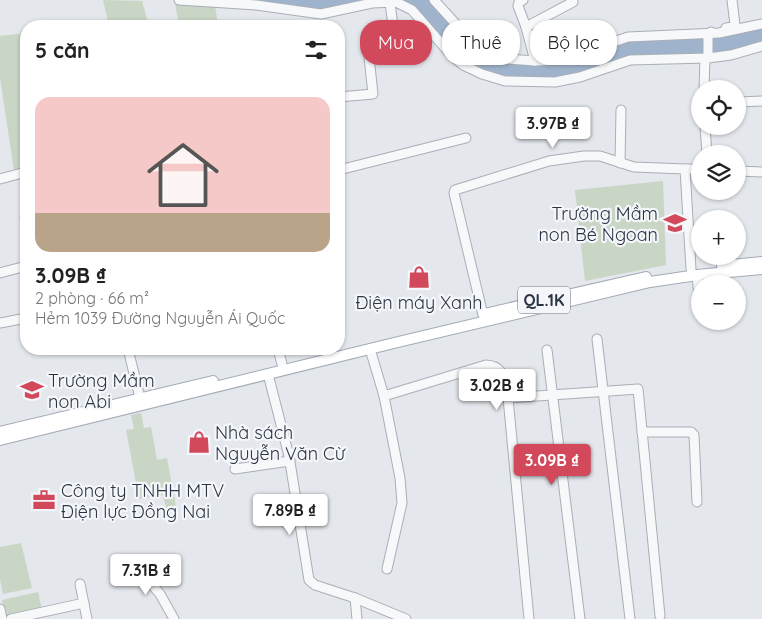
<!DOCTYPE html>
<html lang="vi">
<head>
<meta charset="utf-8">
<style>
  body { margin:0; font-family:Quicksand,sans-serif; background:#f6f6f6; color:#222; height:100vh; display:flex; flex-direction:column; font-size:19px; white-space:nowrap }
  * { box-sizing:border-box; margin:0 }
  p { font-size:16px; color:#767676 }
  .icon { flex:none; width:28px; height:28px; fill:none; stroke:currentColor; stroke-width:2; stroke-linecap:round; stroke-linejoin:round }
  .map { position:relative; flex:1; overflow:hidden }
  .panel { position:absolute; left:20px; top:20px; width:325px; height:335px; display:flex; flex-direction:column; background:#fff; border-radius:20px; box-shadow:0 1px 4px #0004 }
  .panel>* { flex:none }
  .hud { position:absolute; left:360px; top:20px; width:326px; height:45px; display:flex; gap:10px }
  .buttons { position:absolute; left:691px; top:80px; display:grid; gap:10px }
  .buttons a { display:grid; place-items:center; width:55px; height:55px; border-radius:50%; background:#fff; box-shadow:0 1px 4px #0004; font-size:25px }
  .price { position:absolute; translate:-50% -42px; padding:0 11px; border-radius:5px; background:#fff; color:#222; font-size:16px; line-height:32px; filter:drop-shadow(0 1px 2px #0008) }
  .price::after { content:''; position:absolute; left:50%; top:30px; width:15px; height:11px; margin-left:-8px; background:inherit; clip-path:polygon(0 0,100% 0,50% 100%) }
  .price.current { background:#d1495b; color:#fff }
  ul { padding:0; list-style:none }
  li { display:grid; align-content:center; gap:10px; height:265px; padding:0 15px }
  li span { display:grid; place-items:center; height:155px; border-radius:15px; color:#555 }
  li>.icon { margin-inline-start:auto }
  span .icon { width:90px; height:90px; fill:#fffc; stroke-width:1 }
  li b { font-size:21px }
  h2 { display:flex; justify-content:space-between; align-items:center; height:60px; padding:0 15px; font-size:21px }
  .pill { padding:0 18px; border-radius:20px; background:#fff; box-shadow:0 1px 4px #0004; font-size:18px; line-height:45px }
  .pill.current { background:#d1495b; color:#fff }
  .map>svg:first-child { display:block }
  .green { fill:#c9d6c5 }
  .water { fill:#9fb4cc }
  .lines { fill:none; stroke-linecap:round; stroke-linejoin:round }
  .minor-casing { stroke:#a9aeb7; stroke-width:11 }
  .major-casing { stroke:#a3abb8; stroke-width:12 }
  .minor { stroke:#f7f8fa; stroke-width:9 }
  .major { stroke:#fff; stroke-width:10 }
  .labels { text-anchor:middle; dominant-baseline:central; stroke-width:4.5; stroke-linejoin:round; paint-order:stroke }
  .shield { fill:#f4f6f9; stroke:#676e7b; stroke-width:1 }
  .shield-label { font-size:16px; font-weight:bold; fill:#2b3445 }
  .poi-label { font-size:18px; fill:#2b3445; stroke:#f4f6f9; text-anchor:start }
</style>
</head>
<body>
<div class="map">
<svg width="762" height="619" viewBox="0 0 762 619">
  <rect width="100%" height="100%" fill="#e4e7ec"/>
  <g class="green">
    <path d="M103 0 142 1 149 26H109Z"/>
    <path d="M175 3 215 5 218 26H179Z"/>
    <path d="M26 33V168L14 171 0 78V36Z"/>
    <path d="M663 181 666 265 585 281 575 190Z"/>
    <path d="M141 413 144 428 151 427 157 460 167 458 176 506 166 508 163 495 139 499 126 430 134 429 131 415Z"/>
    <path d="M21 543 32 588 3 594 0 579V547Z"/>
    <path d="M38 592 42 610 6 617 2 600Z"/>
  </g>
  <path class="water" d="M216 0H431L472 46 535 64 618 42 762 26V43L730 53 641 57 555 80 505 79 464 63 397 0 321 11Z"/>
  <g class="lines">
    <defs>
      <g id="minor">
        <path d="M179 0 256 5 321 14 372 3 396 2 412 10 452 56 463 65 482 74 505 81 555 82 580 77 630 60 708 58 731 55 762 46"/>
        <path d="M434 0 474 44 488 53 508 59 535 61 560 60 628 37 719 33 762 24"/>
        <path d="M523 0 519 2 518 6 526 27 535 61"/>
        <path d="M526 27 573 2"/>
        <path d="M726 28 733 27 735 25 732 0"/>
        <path d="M708 58V34L711 32"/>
        <path d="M704 89 705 58"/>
        <path d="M339 97 373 94 369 57 372 54 393 52 396 48 390 3"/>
        <path d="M738 102 762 101"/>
        <path d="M705 126 707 154"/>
        <path d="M620 163 621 110"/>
        <path d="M685 169H700"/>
        <path d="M339 170 466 138"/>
        <path d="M738 171 762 172"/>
        <path d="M0 179 26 172"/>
        <path d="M26 216 25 217 26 223"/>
        <path d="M0 273 26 266"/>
        <path d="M697 275 700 308"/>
        <path d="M483 315 454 193 455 190 549 161 584 156H600L634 167 685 169 691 269"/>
        <path d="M0 323 26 318"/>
        <path d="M597 339 630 619"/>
        <path d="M128 349 140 398"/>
        <path d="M278 349 282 364"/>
        <path d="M370 349 384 396 486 365C506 366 504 382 508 398L529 619"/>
        <path d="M547 350 580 619"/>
        <path d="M268 374 289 456 309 580 315 585 355 598 406 619"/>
        <path d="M384 396 400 478 402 503 387 569"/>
        <path d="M508 398 638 389 660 616"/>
        <path d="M642 432H691L694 435 697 502"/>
        <path d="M235 469 290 461"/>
        <path d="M130 564 148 580 160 594 174 619"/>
        <path d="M80 584 87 619"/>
        <path d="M355 598 357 619"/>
        <path d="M0 609 2 619"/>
        <path d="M11 619 84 603"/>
      </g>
      <g id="major">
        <path d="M722 266 762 262"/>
        <path d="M484 314 646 277"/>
        <path d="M0 432 213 381"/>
        <path d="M0 440 394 343 650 282 697 275 762 269"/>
      </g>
    </defs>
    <use href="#minor" class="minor-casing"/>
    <use href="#major" class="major-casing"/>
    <use href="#minor" class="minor"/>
    <use href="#major" class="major"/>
  </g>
  <defs>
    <symbol id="school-bare" viewBox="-9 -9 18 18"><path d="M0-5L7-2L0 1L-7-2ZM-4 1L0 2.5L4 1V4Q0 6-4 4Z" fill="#d1495b" stroke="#f4f6f9" stroke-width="2.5" paint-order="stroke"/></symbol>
    <symbol id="shop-bare" viewBox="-9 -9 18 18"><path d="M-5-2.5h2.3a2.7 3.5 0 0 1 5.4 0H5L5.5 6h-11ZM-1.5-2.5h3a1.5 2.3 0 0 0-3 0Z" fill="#d1495b" stroke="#f4f6f9" stroke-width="2.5" paint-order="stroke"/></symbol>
    <symbol id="office-bare" viewBox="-9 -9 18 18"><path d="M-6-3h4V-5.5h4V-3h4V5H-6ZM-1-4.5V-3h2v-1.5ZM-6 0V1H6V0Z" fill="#d1495b" stroke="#f4f6f9" stroke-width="2.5" paint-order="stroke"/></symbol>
  </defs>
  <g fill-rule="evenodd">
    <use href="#school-bare" x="659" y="207" width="32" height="32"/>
    <use href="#shop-bare" x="403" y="261" width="32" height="32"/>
    <use href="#school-bare" x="16" y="374" width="32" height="32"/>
    <use href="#shop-bare" x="183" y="426" width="32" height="32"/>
    <use href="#office-bare" x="28" y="484" width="32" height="32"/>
  </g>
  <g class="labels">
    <rect class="shield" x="518" y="286.5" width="52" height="27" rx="4"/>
    <g class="shield-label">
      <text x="544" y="300">QL.1K</text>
    </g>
    <g class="poi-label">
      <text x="658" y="213" text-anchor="end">Trường Mầm<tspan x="658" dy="21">non Bé Ngoan</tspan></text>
      <text x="419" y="302" text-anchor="middle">Điện máy Xanh</text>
      <text x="48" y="380">Trường Mầm<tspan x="48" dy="21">non Abi</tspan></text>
      <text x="215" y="432">Nhà sách<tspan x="215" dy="21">Nguyễn Văn Cừ</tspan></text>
      <text x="61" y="490">Công ty TNHH MTV<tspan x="61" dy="21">Điện lực Đồng Nai</tspan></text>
    </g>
  </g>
</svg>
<div class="buttons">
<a><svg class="icon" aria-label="locate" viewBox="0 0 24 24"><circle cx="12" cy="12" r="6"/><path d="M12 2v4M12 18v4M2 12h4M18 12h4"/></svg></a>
<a><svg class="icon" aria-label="layers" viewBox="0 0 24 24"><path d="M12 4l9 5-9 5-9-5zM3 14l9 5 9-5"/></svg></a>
<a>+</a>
<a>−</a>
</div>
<b class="price" style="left:553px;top:149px">3.97B ₫</b>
<b class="price" style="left:497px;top:411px">3.02B ₫</b>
<b class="price current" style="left:552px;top:486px">3.09B ₫</b>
<b class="price" style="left:290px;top:536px">7.89B ₫</b>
<b class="price" style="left:146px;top:596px">7.31B ₫</b>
<div class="hud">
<a class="pill current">Mua</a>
<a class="pill">Thuê</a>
<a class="pill">Bộ lọc</a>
</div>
<section class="panel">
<h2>5 căn<svg class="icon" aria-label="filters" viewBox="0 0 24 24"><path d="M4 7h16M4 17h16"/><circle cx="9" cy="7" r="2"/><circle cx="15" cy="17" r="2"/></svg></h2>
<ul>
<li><span style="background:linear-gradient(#f6c9c9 75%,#b9a48a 0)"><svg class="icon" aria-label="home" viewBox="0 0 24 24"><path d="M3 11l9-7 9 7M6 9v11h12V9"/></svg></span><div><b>3.09B ₫</b><p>2 phòng · 66 m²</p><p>Hẻm 1039 Đường Nguyễn Ái Quốc</p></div></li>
</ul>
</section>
</div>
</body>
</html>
